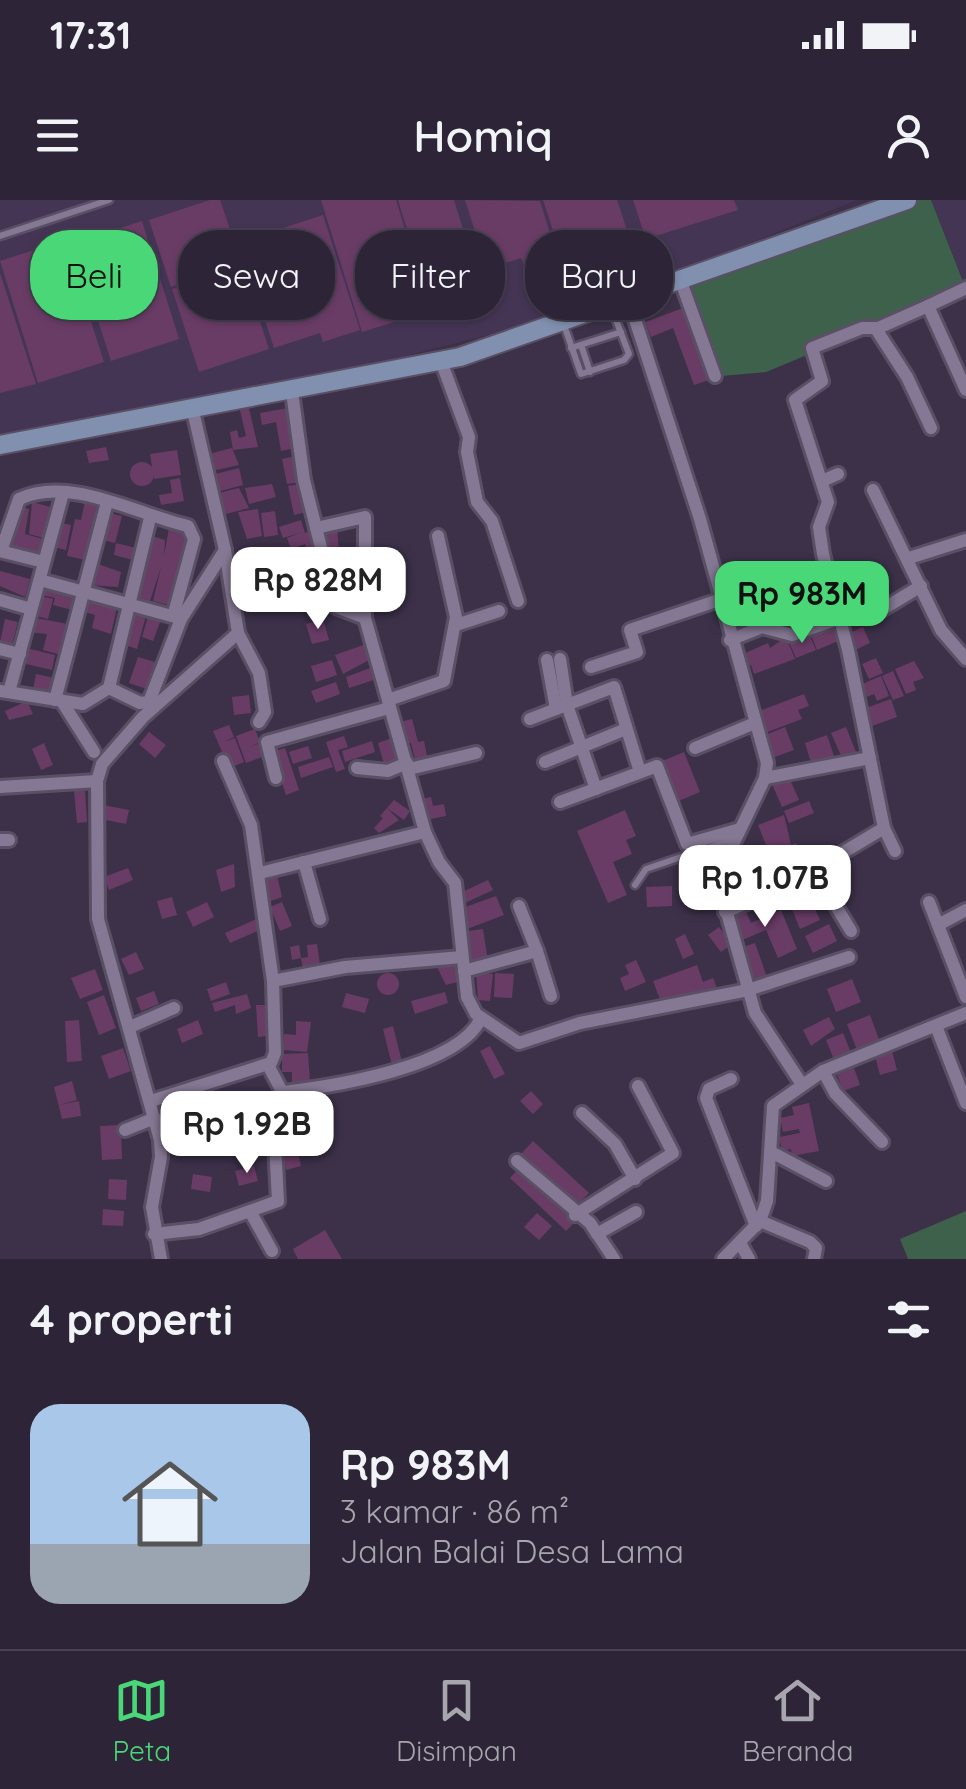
<!DOCTYPE html>
<html lang="id">
<head>
<meta charset="utf-8">
<style>
  body { margin:0; font-family:Quicksand,sans-serif; background:#393142; color:#f1f3f6; height:100vh; display:flex; flex-direction:column; font-size:38px; white-space:nowrap }
  * { box-sizing:border-box; margin:0 }
  p { font-size:32px; color:#a7a5ad }
  .icon { flex:none; width:55px; height:55px; fill:none; stroke:currentColor; stroke-width:2; stroke-linecap:round; stroke-linejoin:round }
  .map { position:relative; height:1059px; overflow:hidden }
  .sheet { display:flex; flex-direction:column; background:#2d2537; flex:1 }
  .sheet>* { flex:none }
  .hud { position:absolute; left:30px; top:30px; width:908px; height:90px; display:flex; gap:20px }
  .price { position:absolute; translate:-50% -85px; padding:0 22px; border-radius:20px; background:#fff; color:#222; font-size:32px; line-height:65px; filter:drop-shadow(0 2px 5px #0008) }
  .price::after { content:''; position:absolute; left:50%; top:60px; width:30px; height:22px; margin-left:-15px; background:inherit; clip-path:polygon(0 0,100% 0,50% 100%) }
  .price.on { background:#49d778; color:#111 }
  ul { padding:0; list-style:none }
  li { display:flex; align-items:center; gap:30px; height:250px; padding:0 30px }
  li span { display:grid; place-items:center; flex:none; width:280px; height:200px; border-radius:30px; color:#555 }
  li>.icon { margin-inline-start:auto }
  span .icon { width:120px; height:120px; fill:#fffc; stroke-width:1 }
  li b { font-size:42px }
  h2 { display:flex; justify-content:space-between; align-items:center; height:120px; padding:0 30px; font-size:42px }
  .chip { padding:0 35px; border-radius:40px; background:#2d2537; box-shadow:0 2px 8px #0004,0 0 0 2px #484252; font-size:35px; line-height:90px }
  .chip.on { background:#49d778; color:#111 }
  .status { display:flex; justify-content:space-between; align-items:center; height:70px; padding:0 50px; background:#2d2537; direction:ltr }
  .status svg { height:28px; fill:currentColor }
  header { display:flex; justify-content:space-between; align-items:center; height:130px; padding:0 30px; background:#2d2537; font-size:45px; font-weight:600 }
  .menu { display:flex; justify-content:space-around; align-items:center; height:140px; border-top:2px solid #484252; background:#2d2537; font-size:28px; color:#a7a5ad }
  .menu a { display:grid; justify-items:center; gap:5px }
  .menu .on { color:#49d778 }
  .map>svg:first-child { display:block }
  .built { fill:#443554 }
  .green { fill:#3d614a }
  .building { fill:#693c66 }
  .lines { fill:none; stroke-linecap:round; stroke-linejoin:round }
  .service-casing { stroke:#5a5065; stroke-width:11 }
  .minor-casing { stroke:#5a5065; stroke-width:18 }
  .secondary-casing { stroke:#5a5065; stroke-width:22 }
  .service { stroke:#857894; stroke-width:6 }
  .minor { stroke:#857894; stroke-width:12 }
  .secondary { stroke:#8290b0; stroke-width:18 }
</style>
</head>
<body>
<div class="status"><b>17:31</b><svg viewBox="0 0 49 12"><path d="M0 12V9h3v3zM5 12V6h3v6zM10 12V3h3v9zM15 12V0h3v12zM26 1h20v11H26zM47 4h2v5h-2z"/></svg></div>
<header><svg class="icon" aria-label="menu" viewBox="0 0 24 24"><path d="M4 6h16M4 12h16M4 18h16"/></svg>Homiq<svg class="icon" aria-label="person" viewBox="0 0 24 24"><circle cx="12" cy="8" r="4"/><path d="M4 21q1-7 8-7t8 7"/></svg></header>
<div class="map">
<svg width="966" height="1059" viewBox="0 0 966 1059">
  <rect width="100%" height="100%" fill="#3c3149"/>
  <g class="built">
    <path d="M0 0H857L576 113 282 187 0 238Z"/>
    <path d="M931 0H966V87Z"/>
  </g>
  <g class="green">
    <path d="M908 0H931L966 89 766 172 710 177 678 86Z"/>
    <path d="M966 1011V1059H908L900 1039Z"/>
  </g>
  <g class="building">
    <path d="M210 0H220L242 64 171 87 149 20Z"/>
    <path d="M321 0H396L430 111 362 132Z"/>
    <path d="M398 0H454L482 91 431 107Z"/>
    <path d="M465 0 540 1 566 85 537 94 521 58 487 69Z"/>
    <path d="M543 0H617L634 51 567 73Z"/>
    <path d="M633 0H734L738 10 646 39Z"/>
    <path d="M323 15 360 130 323 142 320 133 274 148 240 42Z"/>
    <path d="M142 21 179 139 111 161 73 43Z"/>
    <path d="M65 40 104 162 38 183 0 61Z"/>
    <path d="M242 66 269 149 199 172 172 89Z"/>
    <path d="M0 73 36 184 0 193Z"/>
    <path d="M686 107 712 179 694 185 673 128 651 137 645 122Z"/>
    <path d="M248 204 258 247 233 250 230 232 237 230 239 238 246 236 239 206Z"/>
    <path d="M288 208 295 248 281 251 276 222 262 225 260 213Z"/>
    <path d="M106 247 109 260 89 263 86 251Z"/>
    <path d="M232 248 239 265 212 271 205 255Z"/>
    <path d="M177 250 181 275 154 279 150 254Z"/>
    <path d="M295 256 300 282 287 284 282 259Z"/>
    <circle cx="142" cy="274" r="12"/>
    <path d="M239 268 243 285 213 293 212 275Z"/>
    <path d="M180 278 184 301 161 305 159 295 172 293 170 280Z"/>
    <path d="M272 284 276 297 249 304 245 288Z"/>
    <path d="M301 284 306 312 294 315 288 286Z"/>
    <path d="M239 288 249 308 222 315 219 293Z"/>
    <path d="M85 301 97 304 86 360 67 356 75 319 81 320Z"/>
    <path d="M32 302 51 307 44 338 29 334Z"/>
    <path d="M17 306 29 309 25 334 43 339 38 356 8 344Z"/>
    <path d="M258 309 262 336 247 339 238 312Z"/>
    <path d="M275 311 278 335 264 337 261 313Z"/>
    <path d="M105 312 122 316 115 343 99 339Z"/>
    <path d="M301 320 305 333 309 331 318 354 309 357 305 344 291 349 287 338 300 333 283 338 279 327Z"/>
    <path d="M58 322 71 325 66 350 50 346Z"/>
    <path d="M337 327 340 365 327 366 323 328Z"/>
    <path d="M169 328 187 333 169 405 153 401 161 367 150 401 134 396 152 336 165 340 164 356Z"/>
    <path d="M116 343 136 348 133 360 114 355Z"/>
    <path d="M304 348 307 356 282 365 279 356Z"/>
    <path d="M98 364 121 372 118 387 88 385Z"/>
    <path d="M312 370 313 374 322 372 324 381 299 388 295 375Z"/>
    <path d="M0 371 30 379 25 397 0 386Z"/>
    <path d="M40 382 75 395 72 410 53 405 55 398 37 394Z"/>
    <path d="M358 384 361 403 339 406 336 387Z"/>
    <path d="M90 394 118 403 111 434 92 428 95 415 81 411Z"/>
    <path d="M37 395 53 399 48 419 32 415Z"/>
    <path d="M131 408 147 412 137 449 125 445Z"/>
    <path d="M149 413 162 417 153 441 142 437Z"/>
    <path d="M31 417 68 424 61 455 43 450 47 434 27 432Z"/>
    <path d="M5 419 18 422 12 445 0 442Z"/>
    <path d="M323 419 329 440 312 444 306 424Z"/>
    <path d="M831 424 838 441 817 450 810 433Z"/>
    <path d="M863 427 870 443 855 450 847 434Z"/>
    <path d="M809 434 816 450 796 458 789 442Z"/>
    <path d="M786 437 795 459 754 474 751 465 741 469 736 457 768 443 770 448Z"/>
    <path d="M366 444 371 459 343 474 335 455Z"/>
    <path d="M26 448 55 455 52 470 22 463Z"/>
    <path d="M138 457 155 462 147 489 129 483Z"/>
    <path d="M876 458 883 473 869 479 862 464Z"/>
    <path d="M332 460 337 475 316 482 311 466Z"/>
    <path d="M914 461 924 478 913 482 916 490 906 494 895 469Z"/>
    <path d="M373 467 377 479 349 488 346 477Z"/>
    <path d="M893 471 904 496 893 500 882 476Z"/>
    <path d="M36 474 54 478 50 494 33 489Z"/>
    <path d="M881 476 889 496 877 501 874 494 867 497 862 484Z"/>
    <path d="M336 482 340 494 316 503 311 491Z"/>
    <path d="M804 494 809 506 798 510 802 519 762 534 754 513Z"/>
    <path d="M249 495 251 513 234 515 232 497Z"/>
    <path d="M891 499 897 517 872 526 866 508Z"/>
    <path d="M27 501 33 514 9 520 5 511Z"/>
    <path d="M412 519 418 542 424 541 428 561 416 563 411 543 405 544 400 522Z"/>
    <path d="M229 525 234 537 224 542 235 538 244 562 229 568 213 531Z"/>
    <path d="M785 527 794 550 772 558 763 536Z"/>
    <path d="M846 527 856 552 842 558 831 533Z"/>
    <path d="M255 529 260 542 250 547 260 543 265 556 246 563 236 536Z"/>
    <path d="M149 532 166 545 155 558 139 544Z"/>
    <path d="M827 535 835 559 812 566 805 543Z"/>
    <path d="M344 536 348 547 338 550 345 569 336 572 326 542Z"/>
    <path d="M392 538 401 558 384 564 378 543Z"/>
    <path d="M372 541 375 552 345 562 342 551Z"/>
    <path d="M44 543 53 565 41 570 32 549Z"/>
    <path d="M308 546 312 558 293 564 289 552Z"/>
    <path d="M285 548 299 590 286 595 272 552Z"/>
    <path d="M684 552 700 592 676 602 660 562Z"/>
    <path d="M329 557 333 567 301 578 298 567Z"/>
    <path d="M788 575 799 600 782 607 771 582Z"/>
    <path d="M74 591H85L87 622 77 623Z"/>
    <path d="M431 597 433 606 444 604 446 616 425 620 421 599Z"/>
    <path d="M394 600 410 611 404 620 387 608 399 620 379 633 374 628 383 618 380 616Z"/>
    <path d="M809 601 814 613 789 623 784 611Z"/>
    <path d="M103 605 129 610 126 624 101 619Z"/>
    <path d="M625 610 636 636 626 640 632 654 613 662 627 695 608 703 577 631Z"/>
    <path d="M784 615 791 645 796 643 804 661 777 672 758 625Z"/>
    <path d="M234 664 235 687 221 692 216 670Z"/>
    <path d="M128 668 133 680 109 690 104 677Z"/>
    <path d="M277 675 282 697 268 702 261 680Z"/>
    <path d="M488 680 493 690 465 703 460 693Z"/>
    <path d="M796 684 806 707 813 704 820 720 800 729 784 689Z"/>
    <path d="M672 686V706L647 707 646 687Z"/>
    <path d="M496 696 504 715 467 729 460 709Z"/>
    <path d="M172 697 177 715 162 719 157 701Z"/>
    <path d="M207 702 214 717 193 727 186 712Z"/>
    <path d="M282 702 292 726 280 731 270 707Z"/>
    <path d="M744 707 751 723 781 710 797 749 778 758 766 730 740 741 728 714Z"/>
    <path d="M261 717 265 728 230 743 225 733Z"/>
    <path d="M829 724 837 741 813 753 805 736Z"/>
    <path d="M719 727 732 744 721 752 708 735Z"/>
    <path d="M483 729 488 761 472 763 468 731Z"/>
    <path d="M685 734 694 754 683 759 675 739Z"/>
    <path d="M755 743 768 780 757 784 743 747Z"/>
    <path d="M317 744 320 765 303 769 301 758 292 760 290 747 299 745 301 758 308 757 307 745Z"/>
    <path d="M136 752 144 769 129 775 121 759Z"/>
    <path d="M636 760 646 782 625 791 620 778 629 774 625 765Z"/>
    <path d="M456 762 461 781 446 785 437 767Z"/>
    <path d="M697 765 703 782 713 778 717 788 661 802 653 781Z"/>
    <path d="M95 769 103 790 80 799 71 778Z"/>
    <path d="M476 772 493 774 490 801 478 800Z"/>
    <path d="M495 773 514 774 512 798 494 797Z"/>
    <circle cx="388" cy="784" r="11"/>
    <path d="M852 779 861 802 836 812 827 789Z"/>
    <path d="M226 782 230 794 211 801 207 789Z"/>
    <path d="M154 791 159 804 141 811 136 798Z"/>
    <path d="M445 792 448 803 415 814 411 801Z"/>
    <path d="M346 793 369 799 365 813 342 807Z"/>
    <path d="M247 794 251 808 236 814 235 805 215 812 212 803Z"/>
    <path d="M104 795 116 828 99 835 87 802Z"/>
    <path d="M256 805H266L267 836 258 837Z"/>
    <path d="M870 815 880 842 857 850 847 824Z"/>
    <path d="M829 817 835 829 811 846 803 830Z"/>
    <path d="M79 820 82 861 67 862 65 821Z"/>
    <path d="M198 820 203 834 182 843 177 829Z"/>
    <path d="M296 821 311 822 307 852 283 850 284 834 296 835Z"/>
    <path d="M393 826 402 862 392 865 383 829Z"/>
    <path d="M843 833 852 855 835 862 826 840Z"/>
    <path d="M490 846 505 874 494 879 480 851Z"/>
    <path d="M123 848 131 871 109 879 101 856Z"/>
    <path d="M892 851 897 870 880 875 875 856Z"/>
    <path d="M308 853 310 882H292V872H282V854Z"/>
    <path d="M854 868 860 885 843 891 837 875Z"/>
    <path d="M72 881 77 900 59 905 79 901 81 916 62 919 54 887Z"/>
    <path d="M531 891 543 904 533 914 520 901Z"/>
    <path d="M184 903 187 920 168 924 165 907Z"/>
    <path d="M809 903 819 951 792 956 791 949 782 951 779 937 800 933 799 929 783 932 780 918 794 915 792 907Z"/>
    <path d="M203 904 205 921 189 923 186 906Z"/>
    <path d="M263 911 283 913 282 928 262 926Z"/>
    <path d="M121 925 122 959 102 960 100 926Z"/>
    <path d="M229 925 228 952 211 955 207 928Z"/>
    <path d="M533 941 589 993 575 1007 520 955Z"/>
    <path d="M297 948 301 966 286 970 282 952Z"/>
    <path d="M254 966 258 981 239 986 235 971Z"/>
    <path d="M519 968 576 1021 566 1031 510 978Z"/>
    <path d="M193 974 212 977 210 992 191 989Z"/>
    <path d="M109 979 127 980 126 1000 108 999Z"/>
    <path d="M103 1009 124 1011 123 1026 102 1025Z"/>
    <path d="M537 1013 552 1026 539 1040 524 1027Z"/>
    <path d="M325 1030 342 1059H298L293 1049Z"/>
  </g>
  <g class="lines">
    <defs>
      <g id="service">
        <path d="M0 36 109 0"/>
        <path d="M564 125 581 174 624 160 629 154 611 107"/>
        <path d="M581 145 590 172"/>
        <path d="M571 148 621 132"/>
        <path d="M635 685 646 669 734 639"/>
      </g>
      <g id="minor">
        <path d="M680 79 715 176"/>
        <path d="M966 88 928 106 966 190"/>
        <path d="M628 98 700 319 767 563 765 578 727 657 722 695 755 813 801 883"/>
        <path d="M928 106 876 129 907 177 931 228"/>
        <path d="M876 128H862L812 148 822 181 795 200 828 302 819 327 823 354 848 450 884 628 895 651"/>
        <path d="M441 161 469 237 467 252 477 302 492 321 518 401"/>
        <path d="M292 192 304 280 336 407 365 418 425 632 439 662 455 683 467 797 476 814 519 843 580 823 748 790 849 757"/>
        <path d="M822 281 838 274"/>
        <path d="M873 290 941 430 966 459"/>
        <path d="M316 328 365 317V418"/>
        <path d="M0 351 44 362"/>
        <path d="M1 351 19 299C70 275 138 315 188 326L194 339 174 413"/>
        <path d="M909 358 966 340"/>
        <path d="M40 380 179 418"/>
        <path d="M0 400 31 409"/>
        <path d="M456 425 499 411"/>
        <path d="M238 433 259 473 265 512 259 522"/>
        <path d="M730 440 762 427 792 435 840 418 878 412 921 386"/>
        <path d="M0 449 20 454"/>
        <path d="M560 459 567 505 596 589"/>
        <path d="M547 460 556 509"/>
        <path d="M591 467 637 452 630 430 722 399"/>
        <path d="M109 488 150 318"/>
        <path d="M0 491 83 504 109 488 140 503 149 502 181 419 225 350"/>
        <path d="M9 492 63 293"/>
        <path d="M55 500 107 302"/>
        <path d="M61 500 94 552"/>
        <path d="M388 500 444 481 456 417 438 336"/>
        <path d="M530 519 614 487 640 572"/>
        <path d="M695 548 755 523"/>
        <path d="M223 561 251 625 273 781"/>
        <path d="M545 562 626 529"/>
        <path d="M357 568 388 571 407 563"/>
        <path d="M409 569 476 553"/>
        <path d="M276 578 267 542 389 508"/>
        <path d="M765 578 870 558"/>
        <path d="M0 587 97 581"/>
        <path d="M560 602 657 566 687 644 740 629"/>
        <path d="M0 640H9"/>
        <path d="M304 662 320 719"/>
        <path d="M813 668 851 731"/>
        <path d="M260 673 425 632"/>
        <path d="M929 702 966 797"/>
        <path d="M725 712 787 686 884 628"/>
        <path d="M938 725 966 710"/>
        <path d="M537 751 551 796"/>
        <path d="M464 771 537 751 519 706"/>
        <path d="M936 826 966 903"/>
        <path d="M130 827 174 808"/>
        <path d="M823 871 835 893 882 942"/>
        <path d="M731 879 709 889 706 898 756 1026"/>
        <path d="M284 892C334 886 459 867 481 818"/>
        <path d="M151 901 271 863 275 853 273 781 345 767 462 757"/>
        <path d="M582 913 615 944 635 979"/>
        <path d="M125 930 155 918"/>
        <path d="M773 953 826 981"/>
        <path d="M517 961 590 1023 614 1059"/>
        <path d="M251 1013 272 1051"/>
        <path d="M575 1015 673 953 638 886"/>
        <path d="M760 1021 810 1042 816 1048 814 1059"/>
        <path d="M154 1034 199 1029 278 1001 275 944 287 923 289 905 268 865"/>
        <path d="M597 1034 636 1012"/>
        <path d="M740 1043 749 1059"/>
        <path d="M161 1059 152 1007 161 957 160 940 98 719 97 581 102 564 143 517 238 433 225 350 193 211"/>
        <path d="M723 1059 760 1021 767 1001 773 906 823 871 966 813"/>
      </g>
      <path id="secondary" d="M0 245 460 157 907 0"/>
    </defs>
    <use href="#service" class="service-casing"/>
    <use href="#minor" class="minor-casing"/>
    <use href="#secondary" class="secondary-casing"/>
    <use href="#service" class="service"/>
    <use href="#minor" class="minor"/>
    <use href="#secondary" class="secondary"/>
  </g>
</svg>
<b class="price" style="left:318px;top:432px">Rp 828M</b>
<b class="price on" style="left:802px;top:446px">Rp 983M</b>
<b class="price" style="left:765px;top:730px">Rp 1.07B</b>
<b class="price" style="left:247px;top:976px">Rp 1.92B</b>
<div class="hud">
<a class="chip on">Beli</a>
<a class="chip">Sewa</a>
<a class="chip">Filter</a>
<a class="chip">Baru</a>
</div>
</div>
<section class="sheet">
<h2>4 properti<svg class="icon" aria-label="filters" viewBox="0 0 24 24"><path d="M4 7h16M4 17h16"/><circle cx="9" cy="7" r="2"/><circle cx="15" cy="17" r="2"/></svg></h2>
<ul>
<li><span style="background:linear-gradient(#a9c7e8 70%,#9aa5b1 0)"><svg class="icon" aria-label="home" viewBox="0 0 24 24"><path d="M3 11l9-7 9 7M6 9v11h12V9"/></svg></span><div><b>Rp 983M</b><p>3 kamar · 86 m²</p><p>Jalan Balai Desa Lama</p></div></li>
</ul>
</section>
<nav class="menu">
<a class="on"><svg class="icon" aria-label="map" viewBox="0 0 24 24"><path d="M3 6l6-2 6 2 6-2v14l-6 2-6-2-6 2zM9 4v14M15 6v14"/></svg>Peta</a>
<a><svg class="icon" aria-label="saved" viewBox="0 0 24 24"><path d="M7 4h10v16l-5-4-5 4z"/></svg>Disimpan</a>
<a><svg class="icon" aria-label="home" viewBox="0 0 24 24"><path d="M3 11l9-7 9 7M6 9v11h12V9"/></svg>Beranda</a>
</nav>
</body>
</html>
